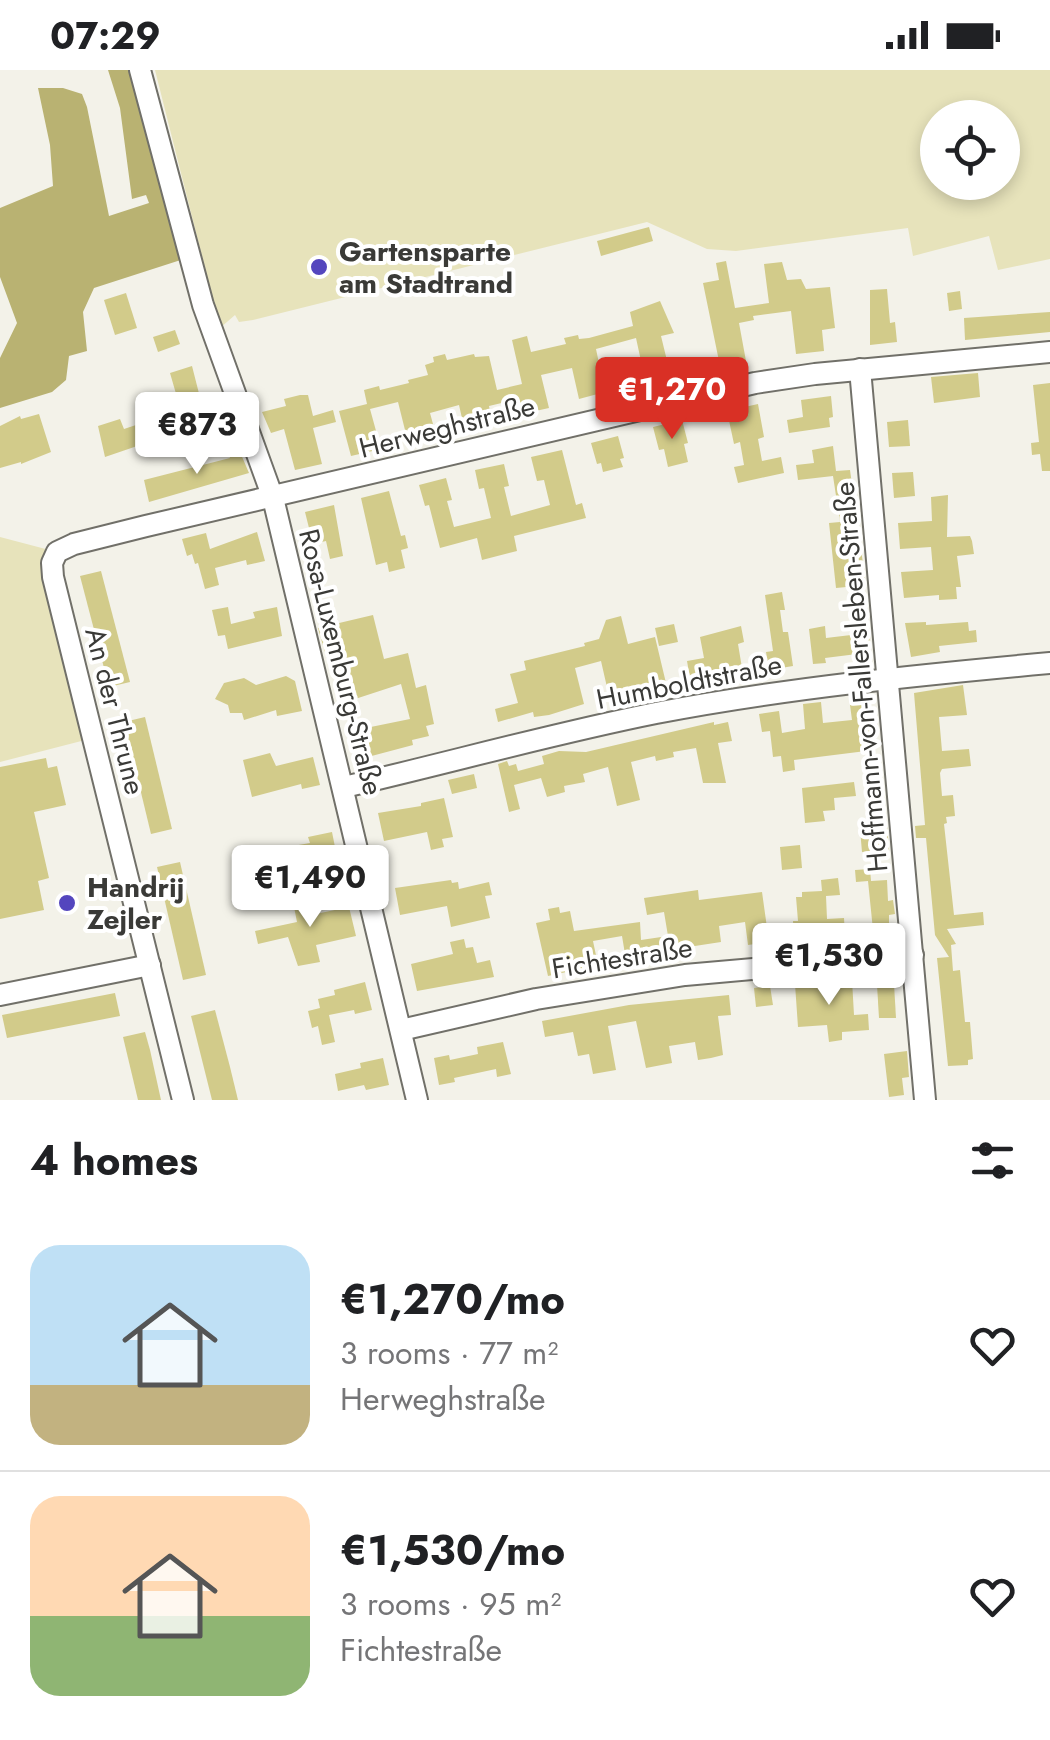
<!DOCTYPE html>
<html lang="en">
<head>
<meta charset="utf-8">
<style>
  body { margin:0; font-family:Jost,sans-serif; background:#f2f2f2; color:#202124; height:100vh; display:flex; flex-direction:column; font-size:38px; white-space:nowrap }
  * { box-sizing:border-box; margin:0 }
  p { font-size:32px; color:#757577 }
  .icon { flex:none; width:55px; height:55px; fill:none; stroke:currentColor; stroke-width:2; stroke-linecap:round; stroke-linejoin:round }
  .map { position:relative; height:1030px; overflow:hidden }
  .drawer { display:flex; flex-direction:column; background:#fff; flex:1 }
  .drawer>* { flex:none }
  .controls { position:absolute; left:920px; top:30px; display:grid; gap:20px }
  .controls a { display:grid; place-items:center; width:100px; height:100px; border-radius:50%; background:#fff; box-shadow:0 5px 15px #0003; font-size:50px }
  .price { position:absolute; translate:-50% -85px; padding:0 22px; border-radius:10px; background:#fff; color:#222; font-size:32px; line-height:65px; filter:drop-shadow(0 2px 5px #0008) }
  .price::after { content:''; position:absolute; left:50%; top:60px; width:30px; height:22px; margin-left:-15px; background:inherit; clip-path:polygon(0 0,100% 0,50% 100%) }
  .price.on { background:#d93025; color:#fff }
  ul { padding:0; list-style:none }
  li { display:flex; align-items:center; gap:30px; height:250px; padding:0 30px }
  li+li { border-top:2px solid #e0e0e0 }
  li span { display:grid; place-items:center; flex:none; width:280px; height:200px; border-radius:30px; color:#555 }
  li>.icon { margin-inline-start:auto }
  span .icon { width:120px; height:120px; fill:#fffc; stroke-width:1 }
  li b { font-size:42px }
  h2 { display:flex; justify-content:space-between; align-items:center; height:120px; padding:0 30px; font-size:42px }
  .status { display:flex; justify-content:space-between; align-items:center; height:70px; padding:0 50px; background:#fff; direction:ltr }
  .status svg { height:28px; fill:currentColor }
  .map>svg:first-child { display:block }
  .green { fill:#e7e3bb; fill-rule:evenodd }
  .forest { fill:#b9b272 }
  .building { fill:#d2cb8a }
  .lines { fill:none; stroke-linecap:round; stroke-linejoin:round }
  .minor-casing { stroke:#717069; stroke-width:24 }
  .minor { stroke:#fff; stroke-width:20 }
  .poi-dot { fill:#5446be; stroke:#fff; stroke-width:4 }
  .labels { text-anchor:middle; dominant-baseline:central; stroke-width:8; stroke-linejoin:round; paint-order:stroke }
  .poi-label { font-size:28px; font-weight:bold; fill:#3a3a37; stroke:#fff; text-anchor:start }
  .street-label { font-size:28px; fill:#3a3a37; stroke:#fff }
</style>
</head>
<body>
<div class="status"><b>07:29</b><svg viewBox="0 0 49 12"><path d="M0 12V9h3v3zM5 12V6h3v6zM10 12V3h3v9zM15 12V0h3v12zM26 1h20v11H26zM47 4h2v5h-2z"/></svg></div>
<div class="map">
<svg width="1050" height="1030" viewBox="0 0 1050 1030">
  <rect width="100%" height="100%" fill="#f3f2e9"/>
  <g class="green">
    <path d="M155 0H1050V189L998 200 989 166 913 186 908 158 736 181 707 179 647 152 253 250 239 252 235 245 220 258ZM938 48H1002V112H938Z"/>
    <path d="M0 467 57 482 93 668 0 692Z"/>
  </g>
  <path class="forest" d="M108 0H139L190 187 94 218 83 242 87 281 69 286 66 310 52 322 0 338V288L17 253 0 207V138L53 116 50 75 38 18H63L82 24 87 37 109 146 149 133 146 125 132 129 120 38Z"/>
  <g class="building">
    <path d="M649 157 653 171 601 186 597 171Z"/>
    <path d="M726 191 735 238 769 233 764 194 782 192 787 210 801 209 806 219 830 217 835 258 822 260 824 281 796 284 791 241 753 246 754 250 739 253 746 291 720 296 703 213 719 210 716 193Z"/>
    <path d="M887 219 890 253 895 252 897 272 870 275V220Z"/>
    <path d="M960 221 962 239 949 241 947 223Z"/>
    <path d="M126 223 137 258 115 265 104 230Z"/>
    <path d="M660 231 674 263 661 266 671 307 642 314 636 292 641 291 636 268 596 279 605 322 579 329 572 298 541 305 549 338 522 344 518 329 489 336 492 351 464 357 459 335 430 343 436 365 408 372 398 332 370 339 381 379 351 386 339 341 367 334 364 320 379 316 380 320 409 313 408 310 428 305 425 295 434 292 433 287 445 284 447 290 474 284 475 287 489 286 497 320 522 314 512 270 527 266 531 282 566 274 564 268 578 265 579 269 589 268 633 256 630 242Z"/>
    <path d="M1050 242V262L965 270 964 248Z"/>
    <path d="M175 260 180 274 158 282 153 267Z"/>
    <path d="M192 296 207 355 174 365 168 345 181 341 170 303Z"/>
    <path d="M978 303 980 327 934 333 931 307Z"/>
    <path d="M1050 313V401H1042L1040 384 1032 385 1031 373 1039 372 1033 315Z"/>
    <path d="M300 325H308L313 346 333 340 336 352 313 358 322 394 295 400 284 359 271 363 262 342 286 336 284 329Z"/>
    <path d="M831 326 833 347 829 348 830 357 789 363 787 350 803 347 801 330Z"/>
    <path d="M758 334 764 367 758 369 762 391 781 387 784 403 738 413 734 397 744 395 740 372 734 374 727 341Z"/>
    <path d="M39 344 51 382 21 394V392L0 398V356L20 346 21 349Z"/>
    <path d="M120 349 124 359 136 355 143 374 105 387 98 356Z"/>
    <path d="M682 350 688 373 684 374 688 392 668 397 664 379 659 380 653 357Z"/>
    <path d="M908 350 910 376 889 377 887 352Z"/>
    <path d="M618 366 624 388 620 389 623 397 603 402 601 393 597 394 591 373Z"/>
    <path d="M237 375 249 403 149 432 144 410 230 388 226 379Z"/>
    <path d="M833 376 836 401 850 400 865 508 857 509V516L836 518 829 453 840 452 833 406 798 410 796 395 814 393 812 380Z"/>
    <path d="M562 380 576 435 582 433 586 448 514 466 517 481 482 490 477 468 440 478 429 435 425 436 419 415 446 408 452 430 447 431 454 457 491 448 484 418 479 419 475 400 504 394 509 416 504 417 511 446 550 435 544 410 537 411 531 387Z"/>
    <path d="M913 402 915 426 894 428 892 403Z"/>
    <path d="M389 421 401 466 405 465 408 478 401 480 405 498 389 502 387 492 376 495 361 428Z"/>
    <path d="M948 425 947 467 970 466 972 471 974 484 957 486 961 517H956L957 529 939 530V525L904 528 901 502 933 500 931 477 900 479 898 453 932 451 931 427Z"/>
    <path d="M334 435 343 486 330 489 326 471 313 474 305 442Z"/>
    <path d="M257 462 265 491 247 495 246 490 215 498 219 515 205 519 198 493 195 494 192 484 187 486 182 469 206 463 210 479Z"/>
    <path d="M101 501 130 612 109 617 80 506Z"/>
    <path d="M782 522 785 540H780L783 562H788L793 596 769 600 766 582 773 581 765 525Z"/>
    <path d="M228 537 231 554 255 548 253 542 277 537 282 566 228 579 225 565 218 566 212 540Z"/>
    <path d="M373 545 384 589 408 583 416 618 426 615 434 654 426 656 429 666 412 670 413 675 364 688 356 660 410 649 401 614 349 631 336 583 326 586 318 558Z"/>
    <path d="M621 546 628 574 655 567 666 613 609 626 601 591 575 598 584 634 549 645 534 647 533 642 498 652 495 639 518 633 510 604 526 600 524 591 585 576 584 573 599 569 606 550Z"/>
    <path d="M862 551V558L868 557 870 573H864L865 583 825 588 826 593 813 594 809 559 825 556 826 568 851 565 850 553Z"/>
    <path d="M926 552V555L968 552 969 561 976 560 977 572 939 576 940 582 911 587 905 553Z"/>
    <path d="M674 554 678 572 659 576 655 558Z"/>
    <path d="M741 556 744 572 738 574 742 598 690 608 687 591 704 588 700 567Z"/>
    <path d="M286 606 295 611 302 641 277 646 276 640 244 650 242 643H230L228 635 215 629 224 613 244 608 256 615Z"/>
    <path d="M963 615 967 645 939 647 942 681 969 679 971 696 942 699 940 703 942 726 953 725 955 746 946 747 947 753 944 754 954 845 983 842 984 855 947 859 956 874 951 875 953 901 960 900 965 952H970L973 989 968 990V995L948 996 937 888 949 887 935 865 926 768H916L915 756 925 755 914 623Z"/>
    <path d="M821 632 823 653 852 650 850 635 869 633 877 674 865 676 866 681 794 690 795 700 783 702 781 686 773 687 770 661 762 662 759 644 779 641 782 663 805 659 803 634Z"/>
    <path d="M145 647 172 759 151 764 124 652Z"/>
    <path d="M714 652V655L728 652 732 671 718 673 726 713H703L696 678 673 682 674 687 656 691 655 686 631 692 640 730 617 736 608 697 583 704 585 712 564 716 565 722 547 727 541 708 514 715 520 739 509 742 498 694 507 691 509 696 516 694 518 701 544 694 542 686 559 681 586 682Z"/>
    <path d="M270 683 276 696 313 687 320 715 302 719 301 714 252 727 243 690Z"/>
    <path d="M46 688 48 698 57 696 66 735 34 742 49 808 38 811 44 840 0 849V697Z"/>
    <path d="M474 704 477 718 452 724 448 710Z"/>
    <path d="M854 712 856 726 834 728 835 740 823 741 825 751 805 753 802 718Z"/>
    <path d="M444 728 453 767 442 769 444 777 431 780 427 762 384 771 378 743 421 736V733Z"/>
    <path d="M882 747 883 756H887L889 779 862 782 860 759 866 758 865 749Z"/>
    <path d="M332 762 338 792 315 796 314 790 290 796 294 815 278 818 270 780 310 773 308 767Z"/>
    <path d="M800 775 802 798 782 800 780 777Z"/>
    <path d="M180 792 206 905 183 910 157 797Z"/>
    <path d="M870 799 871 811 887 810 888 831 893 830 895 844 889 845V859L873 860 868 811 856 812 855 800Z"/>
    <path d="M838 808 840 825 826 826 827 849 844 848 845 866 794 869 793 851H798L796 827H802V822L822 821 821 810Z"/>
    <path d="M451 810 452 813 458 812 459 819 489 812 492 825 485 826 490 848 451 857 447 836 400 845 395 818Z"/>
    <path d="M698 820 699 830 762 822 769 872 748 875 745 852 719 856 721 872 649 883 650 886 626 890 622 866 593 871 598 895 548 906 536 853 550 850 548 839 559 837 560 843 570 841 574 861 640 852 641 870 668 866 664 842 647 845 644 828Z"/>
    <path d="M306 823 311 845 349 837 356 866 316 875 320 892 298 896 288 867 258 874 255 861 297 852 292 827Z"/>
    <path d="M464 869 466 878 473 877 477 893 490 890 494 907 417 921 411 894 453 884 450 872Z"/>
    <path d="M852 910 854 945 868 944 869 960 842 962V970L829 972 827 955 798 957 795 914Z"/>
    <path d="M365 912 372 940 355 944 354 940 329 945 335 972 322 975 318 956 312 958 308 941 320 938 318 929 335 925 334 920Z"/>
    <path d="M894 914 896 948H879L877 915Z"/>
    <path d="M770 916 773 935 756 937 754 918Z"/>
    <path d="M115 923 120 946 7 968 2 945Z"/>
    <path d="M729 925 731 945 718 946 723 985 711 988 698 990 695 972 669 976 672 993 646 998 636 951 608 956 616 1000 593 1004 589 984 578 986 573 962 545 967 542 951 629 935Z"/>
    <path d="M215 940 230 997 238 1030H212L191 946Z"/>
    <path d="M145 962 150 980 161 1030H138L123 967Z"/>
    <path d="M503 972 511 1004 497 1007 496 999 454 1008 455 1012 439 1015 434 988 449 985 450 990 478 984 477 977Z"/>
    <path d="M907 981 909 1007 902 1008 904 1025 889 1027 884 984Z"/>
    <path d="M383 988 389 1015 366 1020 364 1015 338 1021 335 1004 361 998 360 993Z"/>
  </g>
  <g class="lines">
    <defs>
      <g id="minor">
        <path d="M140 0 203 235 273 428 417 1030"/>
        <path d="M860 299 925 1030"/>
        <path d="M344 717C448 693 551 664 656 643 787 618 918 605 1050 593"/>
        <path d="M0 925 150 895"/>
        <path d="M401 960 536 929 685 905 913 885"/>
        <path d="M183 1030 53 507 52 493 57 482 74 474 146 456 755 313 815 304 1050 282"/>
      </g>
    </defs>
    <use href="#minor" class="minor-casing"/>
    <use href="#minor" class="minor"/>
  </g>
  <g class="poi-dot">
    <circle cx="319" cy="197" r="10"/>
    <circle cx="67" cy="833" r="10"/>
  </g>
  <g class="labels">
    <g class="poi-label">
      <text x="339" y="181">Gartensparte<tspan x="339" dy="32">am Stadtrand</tspan></text>
      <text x="87" y="817">Handrij<tspan x="87" dy="32">Zejler</tspan></text>
    </g>
    <g class="street-label">
      <text transform="translate(447 357) rotate(-14)">Herweghstraße</text>
      <text transform="translate(341 592) rotate(76)">Rosa-Luxemburg-Straße</text>
      <text transform="translate(861 607) rotate(-95)">Hoffmann-von-Fallersleben-Straße</text>
      <text transform="translate(689 612) rotate(-11)">Humboldtstraße</text>
      <text transform="translate(115 641) rotate(76)">An der Thrune</text>
      <text transform="translate(622 888) rotate(-9)">Fichtestraße</text>
    </g>
  </g>
</svg>
<div class="controls">
<a><svg class="icon" aria-label="locate" viewBox="0 0 24 24"><circle cx="12" cy="12" r="6"/><path d="M12 2v4M12 18v4M2 12h4M18 12h4"/></svg></a>
</div>
<b class="price on" style="left:672px;top:372px">€1,270</b>
<b class="price" style="left:197px;top:407px">€873</b>
<b class="price" style="left:310px;top:860px">€1,490</b>
<b class="price" style="left:829px;top:938px">€1,530</b>
</div>
<section class="drawer">
<h2>4 homes<svg class="icon" aria-label="filters" viewBox="0 0 24 24"><path d="M4 7h16M4 17h16"/><circle cx="9" cy="7" r="2"/><circle cx="15" cy="17" r="2"/></svg></h2>
<ul>
<li><span style="background:linear-gradient(#bfe0f5 70%,#c2b280 0)"><svg class="icon" aria-label="home" viewBox="0 0 24 24"><path d="M3 11l9-7 9 7M6 9v11h12V9"/></svg></span><div><b>€1,270/mo</b><p>3 rooms · 77 m²</p><p>Herweghstraße</p></div><svg class="icon" aria-label="heart" viewBox="0 0 24 24"><path d="M12 20l-8-8c-3-5 5-10 8-4 3-6 11-1 8 4z"/></svg></li>
<li><span style="background:linear-gradient(#ffd9b3 60%,#8fb573 0)"><svg class="icon" aria-label="home" viewBox="0 0 24 24"><path d="M3 11l9-7 9 7M6 9v11h12V9"/></svg></span><div><b>€1,530/mo</b><p>3 rooms · 95 m²</p><p>Fichtestraße</p></div><svg class="icon" aria-label="heart" viewBox="0 0 24 24"><path d="M12 20l-8-8c-3-5 5-10 8-4 3-6 11-1 8 4z"/></svg></li>
</ul>
</section>
</body>
</html>
